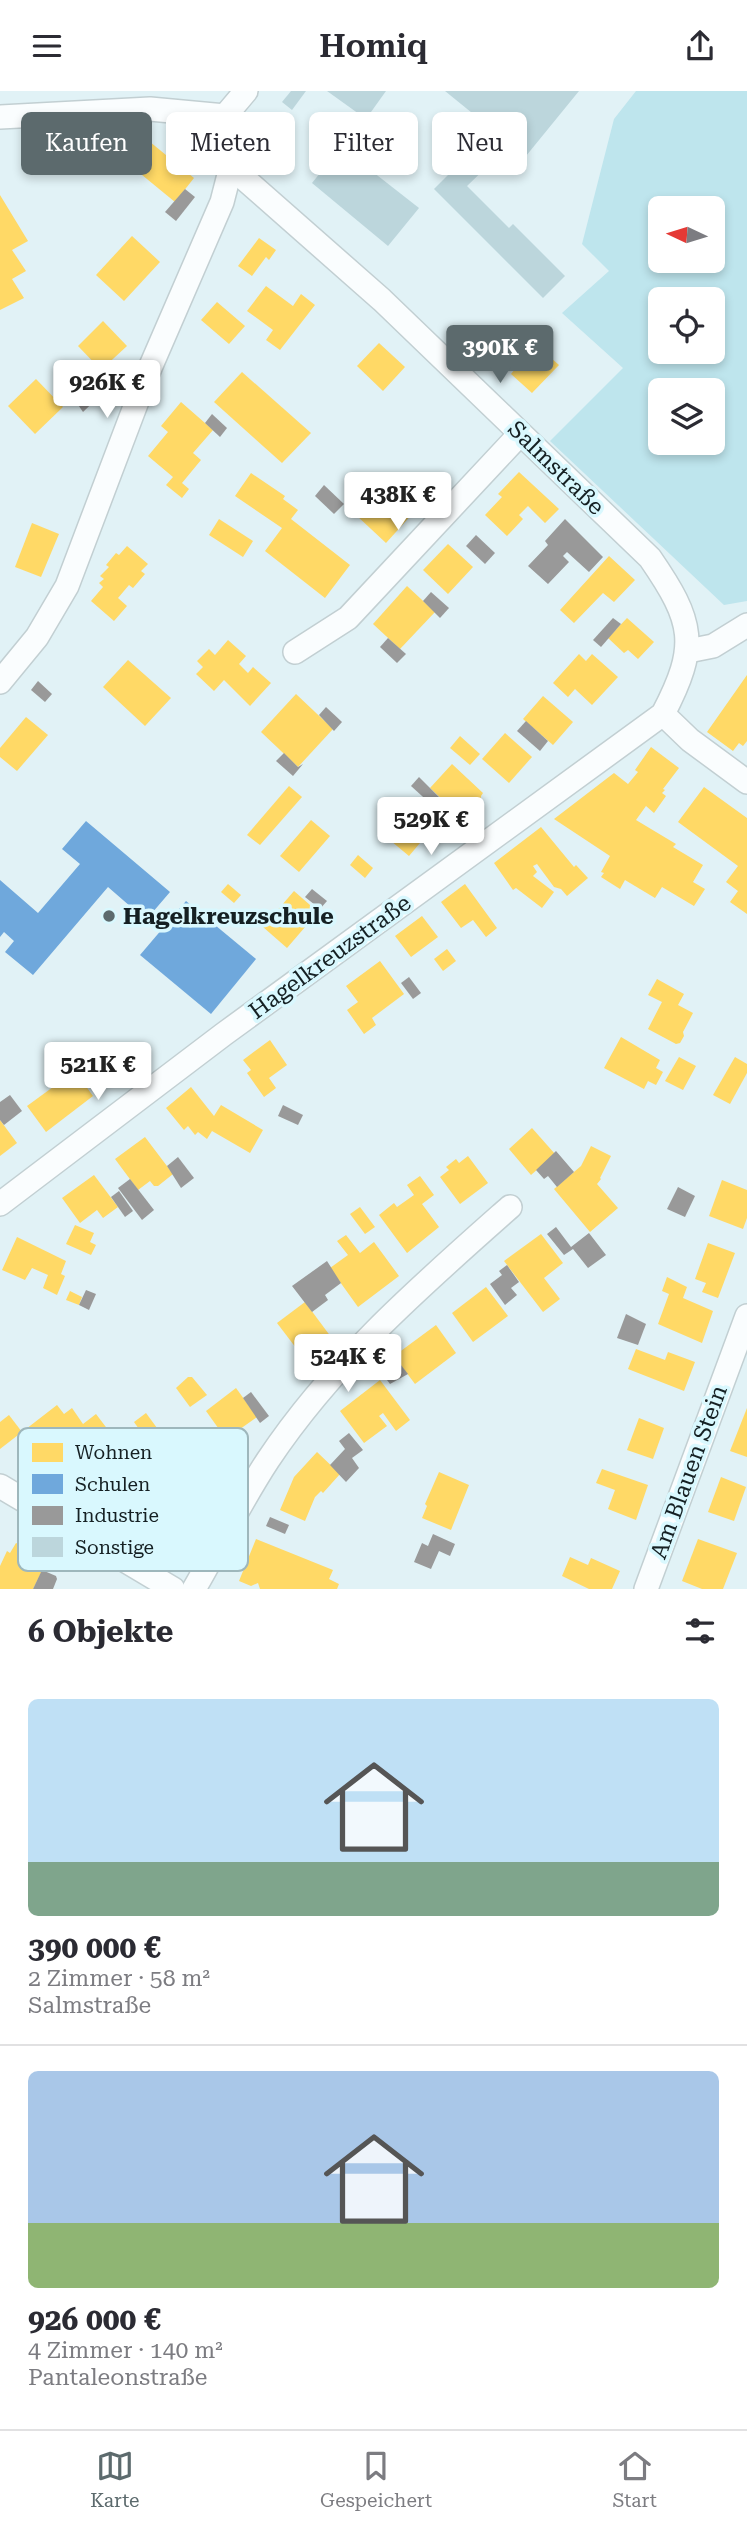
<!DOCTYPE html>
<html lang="de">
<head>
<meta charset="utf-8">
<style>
  body { margin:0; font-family:"Roboto Serif",serif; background:#f2f2f3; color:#2b2b33; height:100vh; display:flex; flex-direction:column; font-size:26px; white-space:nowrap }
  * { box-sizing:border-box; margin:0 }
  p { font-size:23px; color:#7c7c81 }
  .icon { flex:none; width:38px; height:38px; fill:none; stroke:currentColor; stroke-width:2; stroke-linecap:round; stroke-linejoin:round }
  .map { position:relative; height:1498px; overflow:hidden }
  .panel { display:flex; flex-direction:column; background:#fff; flex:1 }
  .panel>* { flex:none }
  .hud { position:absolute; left:21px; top:21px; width:705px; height:63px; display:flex; gap:14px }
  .needle { width:46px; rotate:274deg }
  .controls { position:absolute; left:648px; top:105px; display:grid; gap:14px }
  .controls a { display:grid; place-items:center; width:77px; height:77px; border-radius:10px; background:#fff; box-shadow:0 4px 10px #0003; font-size:35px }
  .price { position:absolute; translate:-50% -60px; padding:0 16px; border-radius:7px; background:#fff; color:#222; font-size:23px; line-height:46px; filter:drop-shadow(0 2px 4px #0008) }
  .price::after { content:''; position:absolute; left:50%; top:42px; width:21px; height:16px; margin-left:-10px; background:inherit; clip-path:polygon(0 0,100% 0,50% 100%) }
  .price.on { background:#5c6a6d; color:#fff }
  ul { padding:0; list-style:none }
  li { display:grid; align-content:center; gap:14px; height:371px; padding:0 28px }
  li+li { border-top:2px solid #e1e1e2 }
  li span { display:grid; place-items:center; height:217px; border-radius:10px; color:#555 }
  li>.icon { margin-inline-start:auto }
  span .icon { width:126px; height:126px; fill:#fffc; stroke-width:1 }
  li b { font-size:30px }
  h2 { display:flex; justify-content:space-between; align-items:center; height:84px; padding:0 28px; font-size:30px }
  .pill { padding:0 24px; border-radius:10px; background:#fff; box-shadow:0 4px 10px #0003; font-size:24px; line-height:63px }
  .pill.on { background:#5c6a6d; color:#fff }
  header { display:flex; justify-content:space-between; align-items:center; height:91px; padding:0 28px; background:#fff; font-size:32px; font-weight:600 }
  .tabs { display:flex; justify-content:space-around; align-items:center; height:98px; border-top:2px solid #e1e1e2; background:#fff; font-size:19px; color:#7c7c81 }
  .tabs a { display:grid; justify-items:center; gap:4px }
  .tabs .on { color:#5c6a6d }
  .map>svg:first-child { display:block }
  .green { fill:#bee5ed; fill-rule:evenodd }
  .homes { fill:#ffd966 }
  .schools { fill:#6fa8dc }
  .industry { fill:#999 }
  .building { fill:#bcd6dc }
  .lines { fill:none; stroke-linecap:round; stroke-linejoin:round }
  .minor-casing { stroke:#c2cfd2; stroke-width:26 }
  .minor { stroke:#fafdfe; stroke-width:23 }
  .poi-dot { fill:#5c6a6d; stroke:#d9f8fe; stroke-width:2.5 }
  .labels { text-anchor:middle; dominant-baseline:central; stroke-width:7; stroke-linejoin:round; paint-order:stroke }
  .street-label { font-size:23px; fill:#152023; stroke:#d9f8fe }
  .poi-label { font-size:23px; font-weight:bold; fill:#152023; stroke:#d9f8fe; text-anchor:start }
  .key { fill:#d9f8fe; stroke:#9eb7bc; stroke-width:2 }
  .key-label { font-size:19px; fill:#152023 }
</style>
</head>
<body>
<header><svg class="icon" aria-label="menu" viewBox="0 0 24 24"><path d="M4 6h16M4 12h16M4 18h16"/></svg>Homiq<svg class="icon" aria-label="share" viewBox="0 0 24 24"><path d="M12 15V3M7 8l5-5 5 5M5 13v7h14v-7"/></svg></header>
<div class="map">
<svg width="747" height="1498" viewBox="0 0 747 1498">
  <rect width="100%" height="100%" fill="#e1f2f6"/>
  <path class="green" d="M636 0H747V510L724 514 550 350 623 277 562 222 609 180 582 153 614 28ZM660 117H712V170H660ZM660 208H712V261H660ZM660 299H712V352H660Z"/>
  <g class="homes">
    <path d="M144 46 194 87 175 111 125 70Z"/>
    <path d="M0 104 28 150 12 159 26 180 12 188 24 207 0 219Z"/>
    <path d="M132 145 160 171 124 210 96 184Z"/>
    <path d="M259 147 276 159 269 169 266 166 252 185 238 175Z"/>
    <path d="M266 195 293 215 301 203 315 214 280 259 266 249 273 239 247 220Z"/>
    <path d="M217 211 245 235 229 253 201 229Z"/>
    <path d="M103 230 127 255 101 279 78 255Z"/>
    <path d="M516 236 559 274 532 302 511 283 519 273 499 254Z"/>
    <path d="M379 252 405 276 383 300 357 275Z"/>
    <path d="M242 281 311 342 282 372 214 311Z"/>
    <path d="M36 288 63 316 35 343 8 315Z"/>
    <path d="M181 311 213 339 193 362 201 369 182 392 189 398 182 407 166 394 173 386 148 365 168 341 161 335Z"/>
    <path d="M519 381 559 418 545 432 528 415 519 424 523 428 507 445 485 424 502 406 498 403Z"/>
    <path d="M251 382 285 405 283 408 298 419 291 428 350 474 325 507 265 460 282 437 235 405Z"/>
    <path d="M394 383 424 410 386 452 356 424Z"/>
    <path d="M219 428 253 450 243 466 209 444Z"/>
    <path d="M32 432 59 443 41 486 15 476Z"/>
    <path d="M448 453 473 476 448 503 423 479Z"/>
    <path d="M127 455 148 473 141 480 145 483 133 497 129 494 118 507 127 515 114 530 91 510 103 496 99 492 104 488 100 485 109 476 106 474 116 462 119 464Z"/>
    <path d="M609 465 635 489 614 511 603 502 574 532 560 519Z"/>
    <path d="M407 495 435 521 400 558 373 533Z"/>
    <path d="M627 527 654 551 638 568 628 559 624 562 608 547Z"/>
    <path d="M228 549 246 565 239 573 248 582 253 576 271 592 250 615 224 589 214 600 196 583 203 576 197 570 209 558 215 564Z"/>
    <path d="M579 563 586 570 592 563 618 586 592 614 575 598 568 606 553 592Z"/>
    <path d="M128 569 171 607 145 635 103 596Z"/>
    <path d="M747 584V650L743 655 739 652 733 660 707 641Z"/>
    <path d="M296 603 333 638 298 676 261 641Z"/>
    <path d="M543 605 573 631 553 654 523 628Z"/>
    <path d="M26 626 48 644 17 680 0 666V657Z"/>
    <path d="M505 642 532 666 509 692 482 668Z"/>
    <path d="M460 645 480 663 470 674 450 657Z"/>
    <path d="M651 656 679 677 663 698 665 699 662 702 666 705 654 722 646 715 636 729 676 753 673 756 703 774 693 791 705 798 694 815 662 796 655 807 625 789 620 798 601 786 604 782 601 781 610 765 554 728 614 682 628 693 638 681 635 679Z"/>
    <path d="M452 673 483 702 481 705V710L476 715H472L461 726 430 697Z"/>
    <path d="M289 695 302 706 260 754 247 744Z"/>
    <path d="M704 696 747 727V823L730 811 738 800 726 791 738 775 678 731Z"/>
    <path d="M412 713 436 733 409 765 385 745 394 736 390 733 400 720 404 723Z"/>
    <path d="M311 729 330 745 299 781 280 765Z"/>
    <path d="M541 736 574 776 576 774 588 787 567 805 561 798 554 796 537 773 533 775 537 781 533 785 554 801 542 817 516 797 513 799 494 772Z"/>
    <path d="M358 764 373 777 365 787 350 774Z"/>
    <path d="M228 793 241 804 234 812 221 801Z"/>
    <path d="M465 793 497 837 486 846 473 829 461 837 441 811Z"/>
    <path d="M294 800 318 821 287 857 263 836Z"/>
    <path d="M422 825 438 846 411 866 395 845Z"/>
    <path d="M447 858 456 870 443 880 434 868Z"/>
    <path d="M380 870 404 903 372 927 376 934 364 943 347 919 358 911 346 895Z"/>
    <path d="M657 888 684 903 678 914 693 922 683 941 684 945 680 952 676 953 648 938 662 911 648 904Z"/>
    <path d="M621 946 660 969 656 977 663 981 656 994 648 990 644 998 604 977Z"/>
    <path d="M270 949 287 974 269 987 276 997 264 1006 247 982 251 979 243 969Z"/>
    <path d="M679 966 696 975 683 999 665 990Z"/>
    <path d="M735 966 747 973V982L730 1013 713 1004Z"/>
    <path d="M75 980 93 1005 46 1041 27 1015Z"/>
    <path d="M191 996 214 1025 221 1014 263 1039 250 1062 212 1040 207 1048 198 1041 195 1044 188 1035 184 1039 166 1017Z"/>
    <path d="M0 1029 17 1052 0 1065Z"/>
    <path d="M532 1037 555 1063 531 1084 509 1058Z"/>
    <path d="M145 1046 173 1083 158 1095H154L150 1090 138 1099 115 1068Z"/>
    <path d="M591 1055 611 1065 600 1087 601 1088 597 1093 618 1117 590 1141 554 1098 581 1075Z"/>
    <path d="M468 1065 488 1092 460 1113 440 1086 449 1079 446 1076 456 1068 459 1072Z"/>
    <path d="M94 1084 118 1116 103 1127 97 1119 80 1132 62 1107Z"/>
    <path d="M420 1085 434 1104 422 1113 439 1136 407 1162 379 1124 394 1112 397 1116 414 1104 407 1094Z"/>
    <path d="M722 1089 747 1099V1127L743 1138 709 1125Z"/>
    <path d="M360 1116 375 1136 365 1143 350 1123Z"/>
    <path d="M75 1134 94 1142 90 1151 96 1154 91 1164 66 1153Z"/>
    <path d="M541 1143 563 1172 544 1187 560 1208 543 1221 504 1170Z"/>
    <path d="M346 1144 360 1162 374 1151 399 1185 358 1216 330 1177 348 1164 337 1150Z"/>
    <path d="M17 1146 66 1170 61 1183 65 1185 57 1204 43 1197 48 1184 32 1177 25 1189 2 1179Z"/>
    <path d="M708 1152 735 1162 718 1207 702 1201 706 1192 695 1188Z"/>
    <path d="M667 1186 687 1196 683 1207 713 1220 702 1252 658 1233 669 1203 662 1200Z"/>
    <path d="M486 1196 508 1225 473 1251 452 1222Z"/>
    <path d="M70 1200 82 1206 79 1214 66 1209Z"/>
    <path d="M305 1211 334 1250 306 1270 277 1232Z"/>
    <path d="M436 1234 456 1262 415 1293 394 1265Z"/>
    <path d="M636 1258 665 1269 668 1261 695 1271 684 1300 628 1278Z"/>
    <path d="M192 1286 207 1304 190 1316 176 1297 188 1286Z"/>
    <path d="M380 1289 410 1329 396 1340 383 1322 379 1325 387 1335 364 1352 340 1320Z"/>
    <path d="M236 1297 257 1326 226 1348 206 1320Z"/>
    <path d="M57 1314 64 1323 72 1317 83 1333 96 1323 115 1348 62 1387 26 1338Z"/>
    <path d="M747 1317V1366L730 1360Z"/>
    <path d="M146 1322 160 1341 148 1351 134 1331Z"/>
    <path d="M9 1324 22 1341 0 1358V1331Z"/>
    <path d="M639 1327 664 1337 653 1368 627 1359Z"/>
    <path d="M317 1361 340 1383 323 1402 321 1400 315 1406 305 1430 280 1419 294 1386Z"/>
    <path d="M602 1378 648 1394 636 1429 608 1418 615 1399 596 1392Z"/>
    <path d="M439 1381 469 1394 451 1439 422 1427 427 1415 425 1413Z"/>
    <path d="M721 1386 746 1396 734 1430 708 1421Z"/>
    <path d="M256 1448 333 1479 329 1488 339 1493 337 1498H260L258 1492 251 1495 239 1490Z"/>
    <path d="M698 1448 737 1462 723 1498H702L682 1490Z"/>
    <path d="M16 1452 25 1456 20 1467 43 1478 33 1498H0V1475L7 1460 10 1462Z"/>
    <path d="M570 1466 588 1474 591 1467 620 1480 612 1498H589L562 1485Z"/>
  </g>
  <g class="schools">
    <path d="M86 730 170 801 146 829 108 796 33 884 5 861 14 850 4 841 0 846V789L38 822 80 773 62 758Z"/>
    <path d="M186 810 256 868 211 923 140 864Z"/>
  </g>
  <g class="industry">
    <path d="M125 50 134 58 118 79 108 71Z"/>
    <path d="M185 98 195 106 176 130 165 121Z"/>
    <path d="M92 282 107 298 83 321 70 302Z"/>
    <path d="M212 323 227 337 220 346 205 332Z"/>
    <path d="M324 394 344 413 334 423 315 405Z"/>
    <path d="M565 428 603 466 589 481 567 461 563 465 569 471 548 493 528 475 548 454 545 450Z"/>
    <path d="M476 444 495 462 485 473 466 455Z"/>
    <path d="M431 501 449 517 440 527 423 510Z"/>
    <path d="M613 527 621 533 601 556 593 549Z"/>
    <path d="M388 547 406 563 397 572 380 556Z"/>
    <path d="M38 590 52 603 45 611 31 599Z"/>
    <path d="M326 616 342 631 334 640 319 624Z"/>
    <path d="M526 630 548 650 540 660 517 640Z"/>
    <path d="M284 662 298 676 303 673 293 685 276 670Z"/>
    <path d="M419 686 441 708 433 715 411 695Z"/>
    <path d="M312 798 327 810 320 818 305 806Z"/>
    <path d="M409 886 421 902 413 908 401 892Z"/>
    <path d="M72 953 88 966 80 975 64 962Z"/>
    <path d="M10 1004 22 1020 4 1034 0 1029V1011Z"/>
    <path d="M283 1014 303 1024 298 1034 278 1025Z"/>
    <path d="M556 1060 574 1081 557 1096 548 1085 544 1088 536 1079Z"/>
    <path d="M178 1066 194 1087 181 1097 167 1075Z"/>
    <path d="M130 1088 154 1119 142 1129 118 1097Z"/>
    <path d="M678 1096 695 1105 685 1126 667 1118Z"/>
    <path d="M119 1100 133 1120 125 1126 111 1106Z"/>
    <path d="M556 1136 571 1156 589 1142 606 1164 588 1177 573 1158 564 1164 547 1143Z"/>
    <path d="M327 1170 341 1192 325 1204 328 1209 312 1221 292 1195Z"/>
    <path d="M507 1174 519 1191 511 1197 517 1204 505 1214 490 1193 502 1184 499 1180Z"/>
    <path d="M86 1199 96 1203 89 1219 79 1214Z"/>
    <path d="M626 1223 646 1233 638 1254 617 1247Z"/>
    <path d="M394 1265 408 1283 390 1293 378 1277Z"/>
    <path d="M251 1301 269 1325 260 1332 243 1307Z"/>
    <path d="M349 1342 363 1359 352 1367 359 1377 346 1391 330 1374 345 1358 339 1350Z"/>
    <path d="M270 1426 289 1434 285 1443 266 1435Z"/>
    <path d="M433 1443 455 1453 450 1465 439 1460 431 1478 414 1471 422 1452 428 1455Z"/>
    <path d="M42 1479 56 1485 57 1488 53 1498H33Z"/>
  </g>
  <g class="building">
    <path d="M291 0H306L292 19 282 11Z"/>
    <path d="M327 0H386L366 28Z"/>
    <path d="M445 0H579L526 65 508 51 495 68 467 95 509 137 513 133 565 185 543 207 434 98 480 52 481 54 493 39Z"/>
    <path d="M260 42 285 65 269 84 245 62Z"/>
    <path d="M341 56 419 117 388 155 312 92Z"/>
  </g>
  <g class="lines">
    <defs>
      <g id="minor">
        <path d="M225 25 246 0"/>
        <path d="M0 26 150 18 225 25"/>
        <path d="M688 560 713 555 747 534"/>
        <path d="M295 561 348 527 520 343"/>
        <path d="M0 591 37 546 67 495 147 284 222 111 231 76"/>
        <path d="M663 623 690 649 747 691"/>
        <path d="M0 1113 224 943 663 623C699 554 694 531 650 467L382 209 231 76 225 25"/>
        <path d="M0 1395 173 1498"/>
        <path d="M194 1498C219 1455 241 1410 268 1369 333 1271 423 1193 510 1116"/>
        <path d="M646 1498 747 1225"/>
      </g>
    </defs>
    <use href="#minor" class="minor-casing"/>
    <use href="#minor" class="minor"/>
  </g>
  <circle class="poi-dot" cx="109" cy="825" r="7"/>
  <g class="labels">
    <g class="street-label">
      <text transform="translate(556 377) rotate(44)">Salmstraße</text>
      <text transform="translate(330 866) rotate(-36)">Hagelkreuzstraße</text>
      <text transform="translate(689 1381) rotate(-70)">Am Blauen Stein</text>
    </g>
    <g class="poi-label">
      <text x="123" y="825">Hagelkreuzschule</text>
    </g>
  </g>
  <rect x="18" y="1337" width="230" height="143" rx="10" class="key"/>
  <rect x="32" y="1352" width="31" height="19" fill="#ffd966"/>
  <rect x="32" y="1383" width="31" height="20" fill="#6fa8dc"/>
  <rect x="32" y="1415" width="31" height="19" fill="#999"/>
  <rect x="32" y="1446" width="31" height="20" fill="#bcd6dc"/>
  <g class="key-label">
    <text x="75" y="1368">Wohnen</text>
    <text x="75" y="1400">Schulen</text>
    <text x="75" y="1431">Industrie</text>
    <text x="75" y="1463">Sonstige</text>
  </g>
</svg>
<div class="controls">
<a><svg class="needle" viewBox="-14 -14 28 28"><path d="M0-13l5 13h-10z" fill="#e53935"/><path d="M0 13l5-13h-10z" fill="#7c7c81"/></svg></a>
<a><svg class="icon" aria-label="locate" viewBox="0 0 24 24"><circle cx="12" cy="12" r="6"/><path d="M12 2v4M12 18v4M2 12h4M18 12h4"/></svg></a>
<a><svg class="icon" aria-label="layers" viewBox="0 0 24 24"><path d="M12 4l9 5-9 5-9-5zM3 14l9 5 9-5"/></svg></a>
</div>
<b class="price on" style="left:500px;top:294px">390K €</b>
<b class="price" style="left:107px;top:329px">926K €</b>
<b class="price" style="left:398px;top:441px">438K €</b>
<b class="price" style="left:431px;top:766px">529K €</b>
<b class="price" style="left:98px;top:1011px">521K €</b>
<b class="price" style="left:348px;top:1303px">524K €</b>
<div class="hud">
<a class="pill on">Kaufen</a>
<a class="pill">Mieten</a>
<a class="pill">Filter</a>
<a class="pill">Neu</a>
</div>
</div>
<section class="panel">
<h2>6 Objekte<svg class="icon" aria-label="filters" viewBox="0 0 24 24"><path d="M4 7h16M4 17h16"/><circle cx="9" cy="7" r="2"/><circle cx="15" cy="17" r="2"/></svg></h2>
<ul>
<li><span style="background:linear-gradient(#bfe0f5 75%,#7fa58c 0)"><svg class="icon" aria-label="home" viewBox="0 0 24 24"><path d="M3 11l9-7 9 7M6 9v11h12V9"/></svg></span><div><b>390 000 €</b><p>2 Zimmer · 58 m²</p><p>Salmstraße</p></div></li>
<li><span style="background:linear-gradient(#a9c7e8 70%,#8fb573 0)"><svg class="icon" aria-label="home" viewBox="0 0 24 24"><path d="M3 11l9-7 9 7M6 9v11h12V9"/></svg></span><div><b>926 000 €</b><p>4 Zimmer · 140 m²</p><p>Pantaleonstraße</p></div></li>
</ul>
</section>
<nav class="tabs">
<a class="on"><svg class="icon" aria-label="map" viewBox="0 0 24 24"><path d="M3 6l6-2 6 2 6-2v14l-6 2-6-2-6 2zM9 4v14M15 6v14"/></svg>Karte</a>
<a><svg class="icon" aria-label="saved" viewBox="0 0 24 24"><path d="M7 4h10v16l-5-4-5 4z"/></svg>Gespeichert</a>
<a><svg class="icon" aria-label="home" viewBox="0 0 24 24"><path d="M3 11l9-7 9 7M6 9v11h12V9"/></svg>Start</a>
</nav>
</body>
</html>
